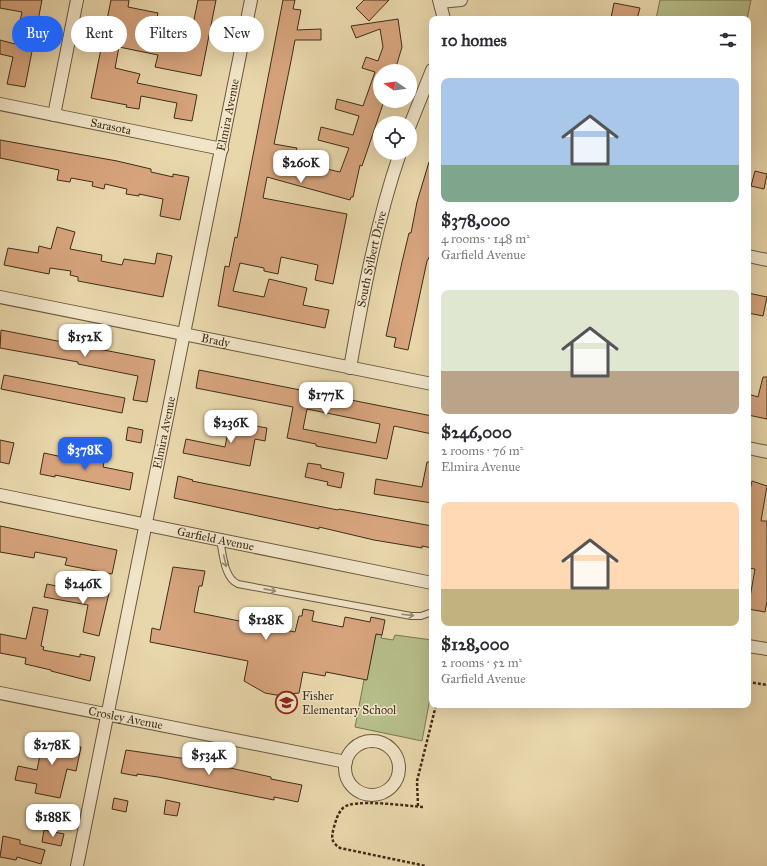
<!DOCTYPE html>
<html lang="en">
<head>
<meta charset="utf-8">
<style>
  body { margin:0; font-family:"IM FELL Great Primer",serif; background:#f2f2f3; color:#2b2b33; height:100vh; display:flex; flex-direction:column; font-size:15px; white-space:nowrap }
  * { box-sizing:border-box; margin:0 }
  p { font-size:13px; color:#7c7c81 }
  .icon { flex:none; width:22px; height:22px; fill:none; stroke:currentColor; stroke-width:2; stroke-linecap:round; stroke-linejoin:round }
  .map { position:relative; flex:1; overflow:hidden }
  .side { position:absolute; left:429px; top:16px; width:322px; height:692px; display:flex; flex-direction:column; background:#fff; border-radius:8px; box-shadow:0 4px 16px #0002 }
  .side>* { flex:none }
  .hud { position:absolute; left:12px; top:16px; width:357px; height:36px; display:flex; gap:8px }
  .needle { width:26px; rotate:283deg }
  .fabs { position:absolute; left:373px; top:64px; display:grid; gap:8px }
  .fabs a { display:grid; place-items:center; width:44px; height:44px; border-radius:50%; background:#fff; box-shadow:0 4px 16px #0002; font-size:20px }
  .price { position:absolute; translate:-50% -34px; padding:0 9px; border-radius:8px; background:#fff; color:#222; font-size:13px; line-height:26px; filter:drop-shadow(0 1px 2px #0008) }
  .price::after { content:''; position:absolute; left:50%; top:24px; width:12px; height:9px; margin-left:-6px; background:inherit; clip-path:polygon(0 0,100% 0,50% 100%) }
  .price.current { background:#2563eb; color:#fff }
  ul { padding:0; list-style:none }
  li { display:grid; align-content:center; gap:8px; height:212px; padding:0 12px }
  li span { display:grid; place-items:center; height:124px; border-radius:8px; color:#555 }
  li>.icon { margin-inline-start:auto }
  span .icon { width:72px; height:72px; fill:#fffc; stroke-width:1 }
  li b { font-size:17px }
  h2 { display:flex; justify-content:space-between; align-items:center; height:48px; padding:0 12px; font-size:17px }
  .tag { padding:0 14px; border-radius:18px; background:#fff; box-shadow:0 4px 16px #0002; font-size:14px; line-height:36px }
  .tag.current { background:#2563eb; color:#fff }
  .map>svg:first-child { display:block }
  .green { fill:#b6be8a; stroke:#7a7651 }
  .building { fill:#d7a47d; stroke:#3f2e18; fill-rule:evenodd }
  .lines { fill:none; stroke-linecap:round; stroke-linejoin:round }
  .service-casing { stroke:#6a583d; stroke-width:8 }
  .minor-casing { stroke:#6a583d; stroke-width:14 }
  .path { stroke:#3f2e18; stroke-width:2.5; stroke-dasharray:3 2; stroke-linecap:butt }
  .service { stroke:#f1e5c9; stroke-width:6 }
  .minor { stroke:#f1e5c9; stroke-width:12 }
  .oneway { stroke:#988a70 }
  .labels { text-anchor:middle; dominant-baseline:central; stroke-width:3; stroke-linejoin:round; paint-order:stroke }
  .street-label { font-size:12px; fill:#3f2e18; stroke:#f1e5c9 }
  .poi-label { font-size:12px; fill:#3f2e18; stroke:#f1e5c9; text-anchor:start }
</style>
</head>
<body>
<div class="map">
<svg width="767" height="866" viewBox="0 0 767 866">
  <rect width="100%" height="100%" fill="#e9d7ac"/>
  <filter id="stains"><feTurbulence type="fractalNoise" baseFrequency=".005" numOctaves="4"/><feColorMatrix values="0 0 0 0 .2 0 0 0 0 .09 0 0 0 0 .02 0 0 0 .5 -.17"/></filter>
  <radialGradient id="worn" r=".72"><stop offset=".6" stop-color="#630" stop-opacity="0"/><stop offset="1" stop-color="#630" stop-opacity=".3"/></radialGradient>
  <g class="green">
    <path d="M660 0H751L747 19H656Z"/>
    <path d="M376 634 382 635 381 638 393 640 395 635 432 640V688L422 741 355 727 364 680H366Z"/>
  </g>
  <g class="building">
    <path d="M0 0H42L25 87 7 84 13 57 0 54V40L15 44 22 12 0 8Z"/>
    <path d="M111 0H129L128 7 158 13 155 27 191 34 198 0H216L201 76 155 67 158 55 119 47 115 68 140 74 137 83 197 95 192 121 174 118 177 103 141 96 139 109 126 107 127 105 91 98Z"/>
    <path d="M283 0H295L293 9 301 10 297 30 321 29V40H295L291 61 274 144 297 148 294 159 323 165 322 168 340 172 349 148 318 140 321 127 353 135 359 116 335 109 337 99 363 106 375 72 362 68 366 57 378 61 383 47 380 29 356 38 351 26 398 19 402 47 396 67 401 69V71H380V101H384L362 166 360 165 353 197H351L350 200 267 177 263 198 347 214 333 284 315 280 318 265 281 257 278 274 264 271V268L240 263 233 291 264 297 269 279 307 288 303 305 329 310 325 328 218 306 225 266 229 267 235 237 237 238Z"/>
    <path d="M364 0H389L369 21 356 8Z"/>
    <path d="M614 3 640 8 637 19 611 18Z"/>
    <path d="M0 140 117 161 151 169V172L173 177V174L189 177 180 220 160 216 163 199 139 194V196L126 194 127 189 105 184 104 189 92 186 93 182 71 178 70 182 57 180 59 170 0 158Z"/>
    <path d="M429 162 432 163V257L430 256 427 261 408 350 394 347 396 338 386 336 402 262 409 233H411L417 202Z"/>
    <path d="M755 171 767 174 764 189 751 186Z"/>
    <path d="M57 227 75 232 70 249 102 255 101 261 122 265 124 259 155 264 157 253 172 256 163 297 78 281V277L70 275 71 271 50 268 49 274 4 265 8 248 38 253 39 246 51 249Z"/>
    <path d="M748 293 767 297 763 316 748 313Z"/>
    <path d="M1 330 155 360 147 402 133 400 138 376 78 364V362L0 348Z"/>
    <path d="M199 370 432 416V434L394 426 387 459 316 446V444L287 438 293 407 196 388ZM307 409 380 424 376 443 303 429Z"/>
    <path d="M4 375 125 398 122 413 1 389Z"/>
    <path d="M763 377H767V419L748 415V394L758 397Z"/>
    <path d="M231 417 245 419 244 424 267 428 265 441 255 439 250 466 183 453 186 439 225 447Z"/>
    <path d="M128 427 143 430 141 443 126 440Z"/>
    <path d="M0 440 14 443 9 464 0 462Z"/>
    <path d="M44 453 67 458V455L104 462 103 467 133 473 130 490 55 475V477L40 474Z"/>
    <path d="M427 462H432V503L374 494 376 479 422 487Z"/>
    <path d="M308 463 321 465V468L344 473 341 488 327 485 328 482 305 477Z"/>
    <path d="M178 476 193 480 192 481 338 510 339 509 432 526V548L422 546V548L374 540 319 527V529L174 498Z"/>
    <path d="M752 481 767 486 761 521H767V601L765 612 748 609 755 569 748 568V500Z"/>
    <path d="M0 526 117 550 112 574 65 565 67 558 35 552 34 558 0 552Z"/>
    <path d="M173 567 205 571 202 586H199L194 612 295 632 299 616H302L303 609 314 611 312 621 343 627 345 617 370 622 371 617 385 620 382 635 376 634 367 680 326 672 325 676 303 672 299 693 276 695 265 693 244 681 248 661 150 642 152 628 160 630Z"/>
    <path d="M47 584 93 594 94 590 109 593 99 636 83 632 88 605 44 597Z"/>
    <path d="M33 607 48 610 41 646 44 647 43 650 80 657V654L95 657 90 681 51 671V670L25 664 26 658 0 653V634L26 639Z"/>
    <path d="M56 734 72 737 70 744 81 747 76 771 67 769 60 798 35 793 37 784 15 780 18 766 37 770 44 735 55 737Z"/>
    <path d="M126 750 194 760 271 777V779L302 785 298 802 274 797V800L158 777 137 774V776L121 773Z"/>
    <path d="M114 798 128 801 126 812 112 809Z"/>
    <path d="M166 800 180 803 177 816 164 814Z"/>
    <path d="M44 830 64 834 61 846 42 842Z"/>
    <path d="M3 836 20 840V844L45 850 41 864 17 857 16 860 0 857Z"/>
  </g>
  <g class="lines">
    <defs>
      <path id="service" d="M220 540C223 554 224 578 238 584L411 616H421L432 612"/>
      <g id="minor">
        <path d="M439 0 444 19"/>
        <path d="M440 2 461 0"/>
        <path id="s1" d="M0 104 222 149"/>
        <path d="M54 115 77 0"/>
        <path d="M410 125 432 70"/>
        <path d="M748 256 767 260"/>
        <path id="s2" d="M0 297 432 384"/>
        <path id="s3" d="M350 368C363 295 376 223 400 153"/>
        <path d="M748 448 767 452"/>
        <path id="s4" d="M0 495 432 583"/>
        <path d="M748 646 767 649"/>
        <path id="s5" d="M0 693 346 762"/>
        <circle cx="372" cy="768" r="27"/>
        <path id="s6" d="M77 866 251 0"/>
      </g>
    </defs>
    <use href="#service" class="service-casing"/>
    <use href="#minor" class="minor-casing"/>
    <g class="path">
      <path d="M748 682 767 685"/>
      <path d="M467 705H484"/>
      <path d="M418 806 417 781 436 705"/>
      <path d="M423 807C407 806 353 798 343 808 338 813 336 820 334 827 331 838 331 842 340 848L426 866"/>
    </g>
    <use href="#service" class="service"/>
    <use href="#minor" class="minor"/>
  </g>
  <defs><path id="oneway-shaft" d="M-6 0H5M1.5-3L5.5 0L1.5 3" fill="none" stroke-width="1.6" stroke-linecap="round" stroke-linejoin="round"/></defs>
  <g class="oneway">
    <use href="#oneway-shaft" transform="translate(225 561) rotate(77)"/>
    <use href="#oneway-shaft" transform="translate(270 590) rotate(11)"/>
    <use href="#oneway-shaft" transform="translate(408 615) rotate(7)"/>
  </g>
  <defs>
    <symbol id="school-ring" viewBox="-11 -11 22 22"><circle r="9.5" fill="#f1e5c9" stroke="#8f2418" stroke-width="1.5"/><path d="M0-5L7-2L0 1L-7-2ZM-4 1L0 2.5L4 1V4Q0 6-4 4Z" fill="#8f2418"/></symbol>
  </defs>
  <g fill-rule="evenodd">
    <use href="#school-ring" x="274" y="690" width="25" height="25"/>
  </g>
  <g class="labels">
    <g class="street-label">
      <text stroke="none"><textPath href="#s6" startOffset="766">Elmira Avenue</textPath></text>
      <text stroke="none"><textPath href="#s1" startOffset="113">Sarasota</textPath></text>
      <text stroke="none"><textPath href="#s3" startOffset="111">South Sylbert Drive</textPath></text>
      <text stroke="none"><textPath href="#s2" startOffset="220">Brady</textPath></text>
      <text stroke="none"><textPath href="#s6" startOffset="442">Elmira Avenue</textPath></text>
      <text stroke="none"><textPath href="#s4" startOffset="220">Garfield Avenue</textPath></text>
      <text stroke="none"><textPath href="#s5" startOffset="128">Crosley Avenue</textPath></text>
    </g>
    <g class="poi-label">
      <text x="302" y="696">Fisher<tspan x="302" dy="14">Elementary School</tspan></text>
    </g>
  </g>
  <rect width="100%" height="100%" filter="url(#stains)"/>
  <rect width="100%" height="100%" fill="url(#worn)"/>
</svg>
<div class="fabs">
<a><svg class="needle" viewBox="-14 -14 28 28"><path d="M0-13l5 13h-10z" fill="#e53935"/><path d="M0 13l5-13h-10z" fill="#7c7c81"/></svg></a>
<a><svg class="icon" aria-label="locate" viewBox="0 0 24 24"><circle cx="12" cy="12" r="6"/><path d="M12 2v4M12 18v4M2 12h4M18 12h4"/></svg></a>
</div>
<b class="price" style="left:301px;top:184px">$260K</b>
<b class="price" style="left:85px;top:358px">$152K</b>
<b class="price" style="left:326px;top:416px">$177K</b>
<b class="price" style="left:231px;top:444px">$236K</b>
<b class="price current" style="left:85px;top:471px">$378K</b>
<b class="price" style="left:83px;top:605px">$246K</b>
<b class="price" style="left:266px;top:641px">$128K</b>
<b class="price" style="left:52px;top:766px">$278K</b>
<b class="price" style="left:209px;top:776px">$534K</b>
<b class="price" style="left:53px;top:838px">$188K</b>
<div class="hud">
<a class="tag current">Buy</a>
<a class="tag">Rent</a>
<a class="tag">Filters</a>
<a class="tag">New</a>
</div>
<section class="side">
<h2>10 homes<svg class="icon" aria-label="filters" viewBox="0 0 24 24"><path d="M4 7h16M4 17h16"/><circle cx="9" cy="7" r="2"/><circle cx="15" cy="17" r="2"/></svg></h2>
<ul>
<li><span style="background:linear-gradient(#a9c7e8 70%,#7fa58c 0)"><svg class="icon" aria-label="home" viewBox="0 0 24 24"><path d="M3 11l9-7 9 7M6 9v11h12V9"/></svg></span><div><b>$378,000</b><p>4 rooms · 148 m²</p><p>Garfield Avenue</p></div></li>
<li><span style="background:linear-gradient(#dfe7d0 65%,#b9a48a 0)"><svg class="icon" aria-label="home" viewBox="0 0 24 24"><path d="M3 11l9-7 9 7M6 9v11h12V9"/></svg></span><div><b>$246,000</b><p>2 rooms · 76 m²</p><p>Elmira Avenue</p></div></li>
<li><span style="background:linear-gradient(#ffd9b3 70%,#c2b280 0)"><svg class="icon" aria-label="home" viewBox="0 0 24 24"><path d="M3 11l9-7 9 7M6 9v11h12V9"/></svg></span><div><b>$128,000</b><p>2 rooms · 52 m²</p><p>Garfield Avenue</p></div></li>
</ul>
</section>
</div>
</body>
</html>
